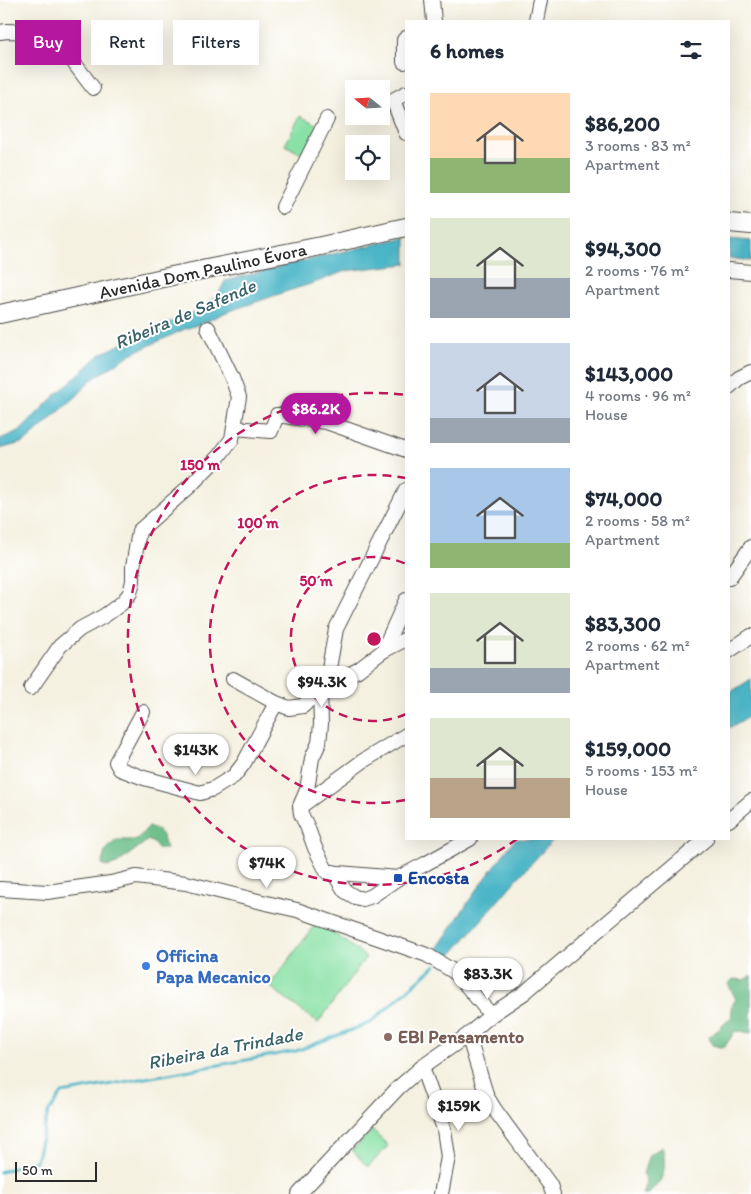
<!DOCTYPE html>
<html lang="en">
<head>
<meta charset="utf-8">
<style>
  body { margin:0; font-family:Itim,sans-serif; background:#f2f2f3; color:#1f2937; height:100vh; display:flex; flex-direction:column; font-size:19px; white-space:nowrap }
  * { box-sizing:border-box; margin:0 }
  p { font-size:16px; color:#747a83 }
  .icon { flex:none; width:28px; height:28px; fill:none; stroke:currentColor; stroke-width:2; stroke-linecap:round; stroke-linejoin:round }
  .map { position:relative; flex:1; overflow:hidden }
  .drawer { position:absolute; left:405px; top:20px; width:325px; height:820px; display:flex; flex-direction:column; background:#fff; border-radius:0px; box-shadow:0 5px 20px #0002 }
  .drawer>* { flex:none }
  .banner { position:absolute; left:15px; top:20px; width:315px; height:45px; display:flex; gap:10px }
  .needle { width:32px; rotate:288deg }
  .fabs { position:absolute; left:345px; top:80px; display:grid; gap:10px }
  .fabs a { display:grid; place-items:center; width:45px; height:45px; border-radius:0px; background:#fff; box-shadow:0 5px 20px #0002; font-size:25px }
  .scale { position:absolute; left:15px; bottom:12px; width:82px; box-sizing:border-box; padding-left:5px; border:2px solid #2b2b2b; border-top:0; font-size:14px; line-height:18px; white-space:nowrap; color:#2b2b2b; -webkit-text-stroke:4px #fff; paint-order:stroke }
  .price { position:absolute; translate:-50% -42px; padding:0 11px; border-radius:18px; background:#fff; color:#222; font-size:16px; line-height:32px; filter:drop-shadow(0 1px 2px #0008) }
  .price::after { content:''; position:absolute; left:50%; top:30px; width:15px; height:11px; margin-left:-8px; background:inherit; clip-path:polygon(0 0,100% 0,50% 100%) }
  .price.selected { background:#b5179e; color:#fff }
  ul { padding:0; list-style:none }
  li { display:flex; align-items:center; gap:15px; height:125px; padding:0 25px }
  li span { display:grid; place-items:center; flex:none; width:140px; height:100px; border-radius:0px; color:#555 }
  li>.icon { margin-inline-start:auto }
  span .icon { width:60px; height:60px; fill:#fffc; stroke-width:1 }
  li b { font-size:21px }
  h2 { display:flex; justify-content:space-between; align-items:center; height:60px; padding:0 25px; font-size:21px }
  .chip { padding:0 18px; border-radius:0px; background:#fff; box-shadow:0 5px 20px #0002; font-size:18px; line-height:45px }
  .chip.selected { background:#b5179e; color:#fff }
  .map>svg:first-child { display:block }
  .green { fill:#89e1a6; stroke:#5a8668 }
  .forest { fill:#6ebf8b; stroke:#4c755b }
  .water { fill:#4bb6c7; stroke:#3b7079 }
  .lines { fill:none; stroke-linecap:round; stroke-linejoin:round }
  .stream { stroke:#4bb6c7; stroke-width:3 }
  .minor-casing { stroke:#494946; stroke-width:16 }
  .major-casing { stroke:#494946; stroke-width:20 }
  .minor { stroke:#fff; stroke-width:14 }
  .major { stroke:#fff; stroke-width:18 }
  .ring { fill:none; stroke:#c2185b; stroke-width:2.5; stroke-dasharray:9 6 }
  .transit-dot { fill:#1a4fb4; stroke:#fff; stroke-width:2 }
  .shop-dot { fill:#3f7fe0; stroke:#fff; stroke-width:2 }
  .education-dot { fill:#8d6e63; stroke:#fff; stroke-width:2 }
  .labels { text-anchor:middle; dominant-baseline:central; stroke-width:4; stroke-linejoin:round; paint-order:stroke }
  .street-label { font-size:18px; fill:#2b2b2b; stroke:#fff }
  .transit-label { font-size:18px; font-weight:bold; fill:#164399; stroke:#fff; text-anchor:start }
  .shop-label { font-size:18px; font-weight:bold; fill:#366cbe; stroke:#fff; text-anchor:start }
  .education-label { font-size:18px; font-weight:bold; fill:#785e54; stroke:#fff; text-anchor:start }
  .water-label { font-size:19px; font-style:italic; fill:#386369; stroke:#fff }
  .centre { fill:#c2185b; stroke:#fff; stroke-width:2.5 }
  .ring-label { font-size:15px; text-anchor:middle; font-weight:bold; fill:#c2185b; stroke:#fff; stroke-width:4; stroke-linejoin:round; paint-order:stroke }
</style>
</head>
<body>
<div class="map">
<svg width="751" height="1194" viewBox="0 0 751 1194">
  <rect width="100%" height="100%" fill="#fff"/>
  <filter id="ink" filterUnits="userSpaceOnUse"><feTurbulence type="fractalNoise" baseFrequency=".02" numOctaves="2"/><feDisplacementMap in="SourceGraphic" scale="10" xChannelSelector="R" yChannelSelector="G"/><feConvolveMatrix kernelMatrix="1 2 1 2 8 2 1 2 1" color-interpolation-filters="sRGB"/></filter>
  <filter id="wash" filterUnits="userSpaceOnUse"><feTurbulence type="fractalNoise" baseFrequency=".0096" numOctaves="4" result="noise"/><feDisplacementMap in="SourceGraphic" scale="20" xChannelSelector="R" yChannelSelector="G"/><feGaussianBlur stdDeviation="1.12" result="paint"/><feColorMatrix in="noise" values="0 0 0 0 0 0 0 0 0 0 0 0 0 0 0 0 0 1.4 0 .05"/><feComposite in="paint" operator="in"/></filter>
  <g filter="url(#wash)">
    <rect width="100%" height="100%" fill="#f5f1e1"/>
    <g class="green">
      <path d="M300 116 318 125 303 155 285 145Z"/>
      <path d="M318 921 366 957 318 1023 269 986Z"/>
      <path d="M373 1130 388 1146 368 1167 352 1150Z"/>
    </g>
    <g class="forest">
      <path d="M148 827C162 830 163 836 166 849H158L154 843 148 840 117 864 106 867 102 864 105 851 116 840H137Z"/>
      <path d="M751 975V1033L735 1031 724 1048 712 1045 709 1037 719 1029 732 1016 731 1007 736 999 728 984 733 979 744 980Z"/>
      <path d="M662 1147C665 1156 666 1172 660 1181 656 1186 652 1188 649 1194H642L646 1182 643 1174 649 1155Z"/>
    </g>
    <g class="water">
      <path d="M406 237V264L345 271 317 282 288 291 224 313 206 322 185 329 131 354 90 381 78 395 25 442 0 449V439L21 430 50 400 101 354 127 341 201 309 219 293 225 281 286 265Z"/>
      <path d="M729 239 751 241V261L729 258Z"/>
      <path d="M751 679V715L729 728V693Z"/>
      <path d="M515 839H554L516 880 447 960 436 950 473 895Z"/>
    </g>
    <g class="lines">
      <path class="stream" d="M0 1172 36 1161 48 1113 62 1093 296 1051 370 1023 436 965"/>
    </g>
  </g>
  <g filter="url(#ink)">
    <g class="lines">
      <defs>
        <g id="minor">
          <path d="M432 0 434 21"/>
          <path d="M536 21 540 0"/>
          <path d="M0 32 7 31 45 32 68 55 93 88"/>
          <path d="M404 62V40L406 38"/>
          <path d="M406 93 393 100 406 133"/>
          <path d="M283 207 327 119"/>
          <path d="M729 270 751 272"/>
          <path d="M729 387 739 378 751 372"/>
          <path d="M234 428 271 431 277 415 326 422 406 450"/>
          <path d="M729 578 751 547"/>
          <path d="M383 651 406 600"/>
          <path d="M729 651 751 636"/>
          <path d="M233 679 276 703 289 708 303 706 320 689 358 670 383 651 406 639"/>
          <path d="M31 688 60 646 80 629 104 616 122 603 130 593 133 581V567L139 531 190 486 219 456 232 439 239 397 232 378 208 328"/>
          <path d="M143 712 116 762 120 769 144 778 200 793 213 789 234 776 244 763 276 703"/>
          <path d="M301 806 363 761 406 735"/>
          <path d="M729 820 751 801"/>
          <path d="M333 872 345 891 355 897 363 899 372 896 398 878 425 864 470 839"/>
          <path d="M398 878 327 872 315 848 307 826 301 814 300 806 307 790 312 758 319 743 321 724 320 689 328 674 336 629 406 490"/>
          <path d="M0 889 47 892 111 883 136 877 186 883 262 902 297 910 427 955 456 973 491 1015"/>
          <path d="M468 1035 487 1097 495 1110 550 1185 553 1194"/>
          <path d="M422 1067 444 1129 448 1157 441 1194"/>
          <path d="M299 1194 398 1088 422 1067 468 1035 491 1015 524 993 706 839"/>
        </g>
        <g id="major">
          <path d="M729 223 751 225"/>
          <path d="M0 314 167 277 321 246 406 227"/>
        </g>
      </defs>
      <use href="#minor" class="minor-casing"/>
      <use href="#major" class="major-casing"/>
      <use href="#minor" class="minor"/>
      <use href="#major" class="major"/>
    </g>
  </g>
  <g class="ring">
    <path d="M406 714A82 82 0 1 1 406 564"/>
    <path d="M405 800A164 164 0 1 1 405 478"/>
    <path d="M517 839A246 246 0 1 1 406 395"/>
  </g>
  <rect class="transit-dot" x="393" y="873" width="10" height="10" rx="2.5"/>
  <circle class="shop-dot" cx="146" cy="966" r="5"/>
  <circle class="education-dot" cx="388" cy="1037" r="5"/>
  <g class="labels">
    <g class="street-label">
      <text transform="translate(203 271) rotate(-12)">Avenida Dom Paulino Évora</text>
    </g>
    <g class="transit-label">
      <text x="408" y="878">Encosta</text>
    </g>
    <g class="shop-label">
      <text x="156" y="956">Officina<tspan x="156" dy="21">Papa Mecanico</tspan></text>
    </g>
    <g class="education-label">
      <text x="398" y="1037">EBI Pensamento</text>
    </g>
    <g class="water-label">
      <text transform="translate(185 314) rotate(-23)">Ribeira de Safende</text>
      <text transform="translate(225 1048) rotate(-11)">Ribeira da Trindade</text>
    </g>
  </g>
  <circle cx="374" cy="639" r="8" class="centre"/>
  <g class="ring-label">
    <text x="200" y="470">150 m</text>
    <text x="258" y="528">100 m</text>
    <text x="316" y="586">50 m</text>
  </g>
</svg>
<div class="fabs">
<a><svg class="needle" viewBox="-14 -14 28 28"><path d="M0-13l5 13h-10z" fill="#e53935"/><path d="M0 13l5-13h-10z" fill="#747a83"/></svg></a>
<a><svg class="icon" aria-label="locate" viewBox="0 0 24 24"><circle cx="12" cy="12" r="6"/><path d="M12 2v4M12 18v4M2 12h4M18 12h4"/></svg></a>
</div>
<div class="scale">50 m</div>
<b class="price selected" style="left:316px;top:435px">$86.2K</b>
<b class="price" style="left:322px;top:708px">$94.3K</b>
<b class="price" style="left:196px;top:776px">$143K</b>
<b class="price" style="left:267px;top:889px">$74K</b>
<b class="price" style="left:488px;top:1000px">$83.3K</b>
<b class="price" style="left:459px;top:1132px">$159K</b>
<div class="banner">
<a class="chip selected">Buy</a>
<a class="chip">Rent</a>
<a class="chip">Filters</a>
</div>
<section class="drawer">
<h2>6 homes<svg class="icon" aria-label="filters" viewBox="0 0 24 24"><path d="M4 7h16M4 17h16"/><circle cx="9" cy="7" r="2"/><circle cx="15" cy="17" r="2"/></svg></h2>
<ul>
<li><span style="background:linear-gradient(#ffd9b3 65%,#8fb573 0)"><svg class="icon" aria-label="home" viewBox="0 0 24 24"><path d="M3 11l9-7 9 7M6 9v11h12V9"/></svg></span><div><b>$86,200</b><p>3 rooms · 83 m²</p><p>Apartment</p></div></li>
<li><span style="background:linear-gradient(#dfe7d0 60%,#9aa5b1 0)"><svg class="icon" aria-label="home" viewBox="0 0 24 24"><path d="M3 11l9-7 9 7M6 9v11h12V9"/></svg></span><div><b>$94,300</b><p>2 rooms · 76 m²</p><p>Apartment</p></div></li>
<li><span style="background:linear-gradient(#c9d6e8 75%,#9aa5b1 0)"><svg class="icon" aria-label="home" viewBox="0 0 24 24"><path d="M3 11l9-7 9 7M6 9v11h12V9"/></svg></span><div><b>$143,000</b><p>4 rooms · 96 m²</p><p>House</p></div></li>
<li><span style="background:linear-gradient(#a9c7e8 75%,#8fb573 0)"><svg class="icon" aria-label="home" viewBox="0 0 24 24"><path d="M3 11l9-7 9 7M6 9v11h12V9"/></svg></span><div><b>$74,000</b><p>2 rooms · 58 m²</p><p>Apartment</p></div></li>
<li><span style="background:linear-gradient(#dfe7d0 75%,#9aa5b1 0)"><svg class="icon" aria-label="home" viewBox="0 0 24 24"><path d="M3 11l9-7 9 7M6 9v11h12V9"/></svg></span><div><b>$83,300</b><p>2 rooms · 62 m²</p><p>Apartment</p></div></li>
<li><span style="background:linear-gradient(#dfe7d0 60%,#b9a48a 0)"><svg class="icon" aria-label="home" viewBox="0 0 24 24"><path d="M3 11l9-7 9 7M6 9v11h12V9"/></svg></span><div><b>$159,000</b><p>5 rooms · 153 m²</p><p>House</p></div></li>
</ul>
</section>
</div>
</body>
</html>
